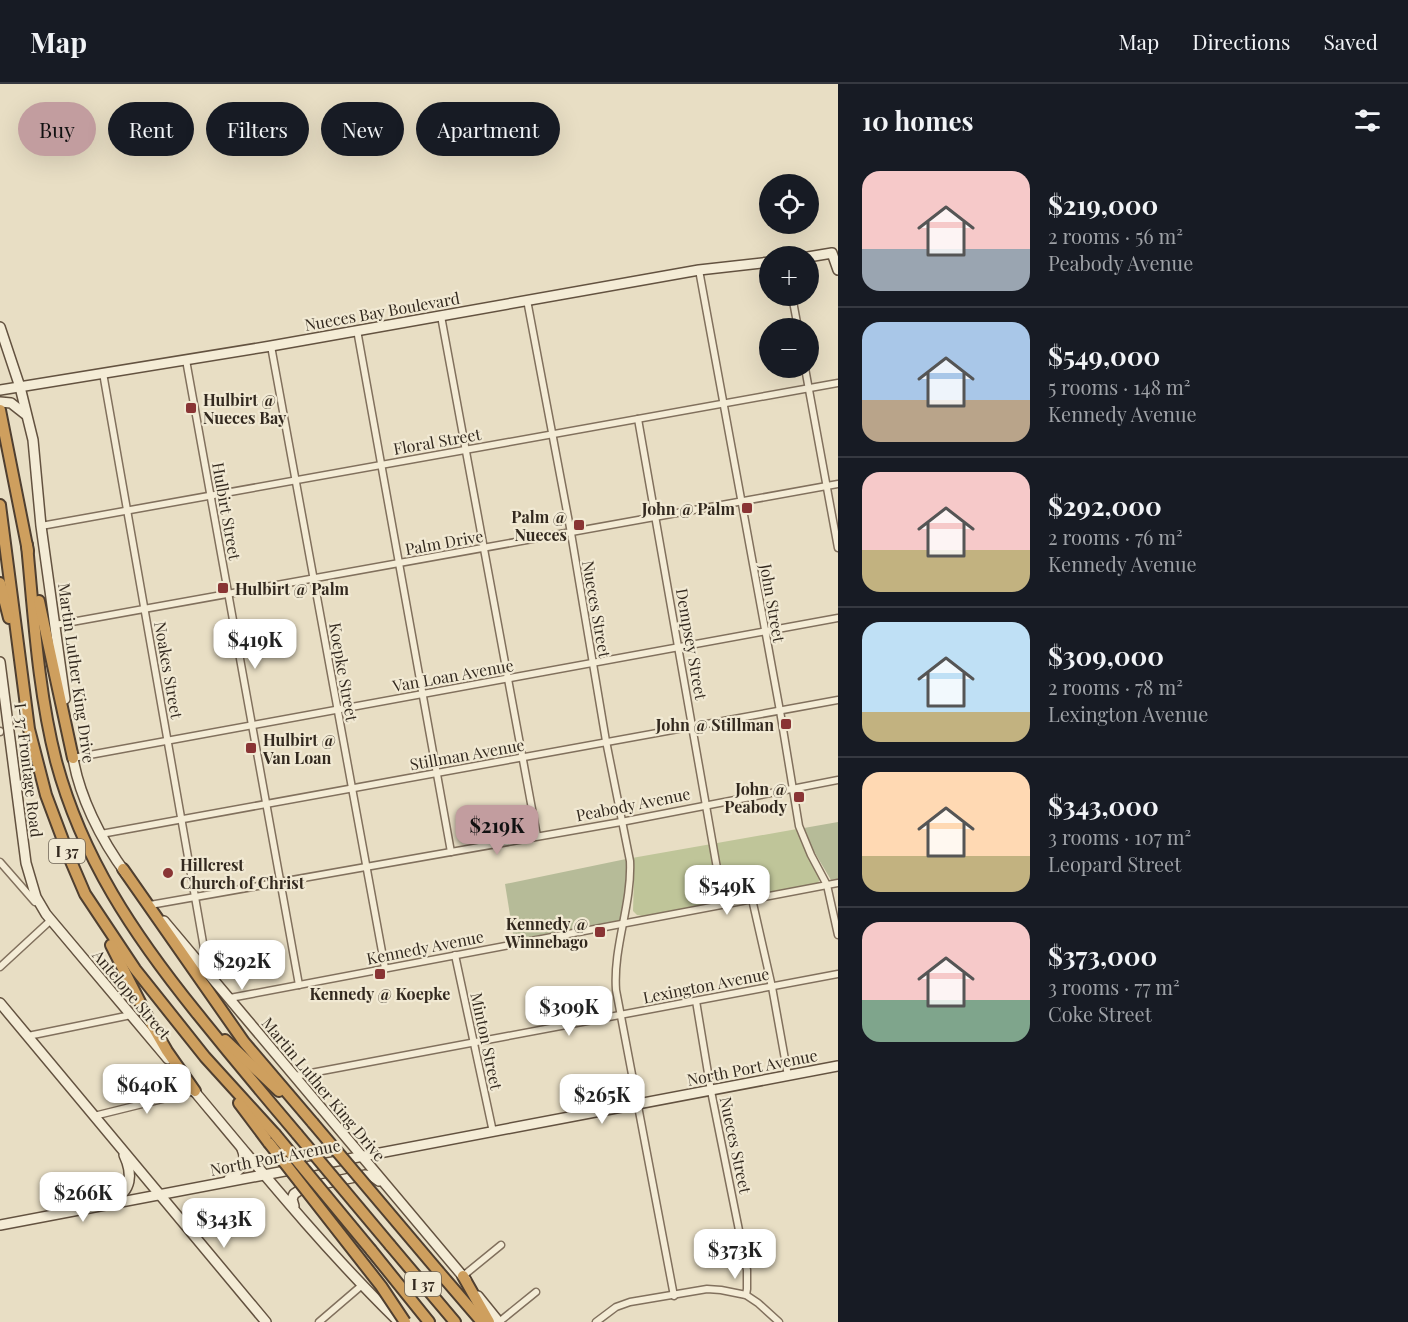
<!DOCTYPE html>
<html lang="en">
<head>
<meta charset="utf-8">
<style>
  body { margin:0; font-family:"Playfair Display",serif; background:#20242c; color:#f1f3f6; height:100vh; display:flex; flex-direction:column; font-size:22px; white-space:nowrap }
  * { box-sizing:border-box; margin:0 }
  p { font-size:20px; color:#9ea1a6 }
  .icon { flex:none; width:33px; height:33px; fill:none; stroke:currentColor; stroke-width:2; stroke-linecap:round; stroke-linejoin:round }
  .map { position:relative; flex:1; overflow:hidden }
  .side { display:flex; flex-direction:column; background:#171b24; width:570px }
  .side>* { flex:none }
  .banner { position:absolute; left:18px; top:18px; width:570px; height:54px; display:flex; gap:12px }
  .buttons { position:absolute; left:759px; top:90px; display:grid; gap:12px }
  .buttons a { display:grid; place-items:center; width:60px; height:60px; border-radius:50%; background:#171b24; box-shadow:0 6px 24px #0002; font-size:30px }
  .price { position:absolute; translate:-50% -51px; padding:0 14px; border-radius:12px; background:#fff; color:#222; font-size:20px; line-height:39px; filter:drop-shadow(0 2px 3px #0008) }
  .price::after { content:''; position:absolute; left:50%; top:36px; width:18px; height:14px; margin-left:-9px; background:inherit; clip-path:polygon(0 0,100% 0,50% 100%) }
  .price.current { background:#c29d9f; color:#111 }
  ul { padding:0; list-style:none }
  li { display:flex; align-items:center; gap:18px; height:150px; padding:0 24px }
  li+li { border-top:2px solid #363941 }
  li span { display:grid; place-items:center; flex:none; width:168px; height:120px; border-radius:18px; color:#555 }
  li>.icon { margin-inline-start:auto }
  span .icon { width:72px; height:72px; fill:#fffc; stroke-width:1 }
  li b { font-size:26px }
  h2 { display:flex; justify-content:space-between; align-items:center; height:72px; padding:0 24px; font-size:26px }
  .pill { padding:0 21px; border-radius:27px; background:#171b24; box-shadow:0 6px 24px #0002; font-size:21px; line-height:54px }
  .pill.current { background:#c29d9f; color:#111 }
  header { display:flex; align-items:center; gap:36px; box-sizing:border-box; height:84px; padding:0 30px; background:#171b24; border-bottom:2px solid #363941 }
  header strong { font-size:28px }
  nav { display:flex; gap:33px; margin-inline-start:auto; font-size:21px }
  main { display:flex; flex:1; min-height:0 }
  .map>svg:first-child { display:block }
  .green { fill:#bfc599 }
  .cemetery { fill:#b6bb98 }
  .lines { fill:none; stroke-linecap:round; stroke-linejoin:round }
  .street-casing { stroke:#81705d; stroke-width:9 }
  .secondary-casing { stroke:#635240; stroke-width:12 }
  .highway-casing { stroke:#4f3f30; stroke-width:14 }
  .street { stroke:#f4ecd6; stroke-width:6 }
  .secondary { stroke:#f4ecd6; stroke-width:9 }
  .highway { stroke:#ce9f5e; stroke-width:10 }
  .highway-bridge-casing { stroke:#4f3f30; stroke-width:14; stroke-linecap:butt }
  .highway-bridge { stroke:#ce9f5e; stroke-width:10 }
  .poi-dot { fill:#893434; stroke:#f1e9d3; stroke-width:2 }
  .labels { text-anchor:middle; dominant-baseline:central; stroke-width:4.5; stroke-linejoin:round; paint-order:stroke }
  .shield { fill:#f1e9d3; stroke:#6c6355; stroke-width:1.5 }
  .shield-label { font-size:15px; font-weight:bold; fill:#33291f }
  .street-label { font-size:16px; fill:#33291f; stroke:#f1e9d3 }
  .poi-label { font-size:16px; font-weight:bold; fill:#33291f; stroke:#f1e9d3; text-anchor:end }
</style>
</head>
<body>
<header>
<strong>Map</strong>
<nav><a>Map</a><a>Directions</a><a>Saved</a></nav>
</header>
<main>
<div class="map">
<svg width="838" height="1238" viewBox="0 0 838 1238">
  <rect width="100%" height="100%" fill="#e8dec4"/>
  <path class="green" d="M797 745 802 760 820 795 818 799 643 832 637 831 633 827 634 794 632 774Z"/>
  <g class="cemetery">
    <path d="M838 738V795L831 796 812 764 804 744Z"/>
    <path d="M626 775 628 798 621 836 514 856 505 800Z"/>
  </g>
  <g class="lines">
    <defs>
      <g id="street">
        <path d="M699 186 780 627 799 742 811 771 827 801 838 851"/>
        <path d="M792 212 798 244"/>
        <path d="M527 216 571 449 606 657 630 777C632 821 613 862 616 906L674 1212"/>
        <path d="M441 232 537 752"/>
        <path d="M357 246 451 768"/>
        <path d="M271 262 385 884"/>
        <path d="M186 276 299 901"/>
        <path d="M805 284 838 464"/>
        <path d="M103 289 208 887"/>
        <path d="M638 335 718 790"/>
        <path d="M41 442 838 299"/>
        <path d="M55 541 838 400"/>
        <path d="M0 647V648"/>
        <path d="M73 674 838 534"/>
        <path d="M101 750 838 616"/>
        <path d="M0 778 35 818"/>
        <path d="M752 815 772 903 788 992"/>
        <path d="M150 821 621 738 838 696"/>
        <path d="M455 871 493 1048"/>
        <path d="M0 883 51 836"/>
        <path d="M230 914 838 799"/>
        <path d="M696 917 711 1007 747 1186V1205L746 1211"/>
        <path d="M28 952 131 931"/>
        <path d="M295 992 838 890"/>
        <path d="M94 1032 195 1007"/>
        <path d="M463 1192 501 1161"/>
        <path d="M319 1238 361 1202"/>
        <path d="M499 1238 536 1208"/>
        <path d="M596 1238 616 1223 630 1218 707 1205 721 1206 746 1211 758 1219 779 1238"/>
      </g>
      <g id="secondary">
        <path d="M808 173 832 169 838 186"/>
        <path d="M0 243 20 303 33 356 41 442 65 615"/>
        <path d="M0 306 271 262 699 186 770 178"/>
        <path d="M0 318 11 319 25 330"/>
        <path d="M0 578 26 779 36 813 46 830 168 975"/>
        <path d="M72 668C78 711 101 756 127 791"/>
        <path d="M164 837 466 1196"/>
        <path d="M0 919 266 1238"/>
        <path d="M190 1002C257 1082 324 1165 399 1238"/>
        <path d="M229 1095C240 1086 248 1079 242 1065"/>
        <path d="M112 1117C132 1107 133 1090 124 1071"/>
        <path d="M294 1122 292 1115 294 1110 303 1104 365 1091 372 1092 379 1097"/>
        <path d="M0 1141 838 982"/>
        <path d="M478 1212 499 1238"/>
      </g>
      <g id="highway">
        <path d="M0 326 28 467"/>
        <path d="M0 421 29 645 46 711 70 775 85 810 135 885 205 973 275 1050"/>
        <path d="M27 461C34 533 38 607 56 677 82 774 134 851 196 928 229 969 263 1010 297 1050"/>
        <path d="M0 499 9 534"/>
        <path d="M39 517 73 674"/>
        <path d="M123 785 244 958 313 1039"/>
        <path d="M111 861 148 934 167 967 195 1007"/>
        <path d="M225 956 279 1007"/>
        <path d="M239 1019 269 1059"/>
        <path d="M390 1161 455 1238"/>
        <path d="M371 1166 429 1238"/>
        <path d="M439 1188 482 1238"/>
        <path d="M463 1192 489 1238"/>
      </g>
    </defs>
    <use href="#street" class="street-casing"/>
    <use href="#secondary" class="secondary-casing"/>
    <use href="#highway" class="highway-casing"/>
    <use href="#street" class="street"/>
    <use href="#secondary" class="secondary"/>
    <use href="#highway" class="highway"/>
    <defs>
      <g id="highway-bridge">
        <path d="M313 1039 439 1188"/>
        <path d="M275 1050 371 1166"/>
        <path d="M297 1050 390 1161"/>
        <path d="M269 1059 381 1202 405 1238"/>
      </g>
    </defs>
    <use href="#highway-bridge" class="highway-bridge-casing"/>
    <use href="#highway-bridge" class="highway-bridge"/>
  </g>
  <g class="poi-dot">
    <rect x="185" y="318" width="12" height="12" rx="3"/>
    <rect x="741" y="418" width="12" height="12" rx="3"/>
    <rect x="573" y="435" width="12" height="12" rx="3"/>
    <rect x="217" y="498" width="12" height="12" rx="3"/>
    <rect x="780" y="634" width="12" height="12" rx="3"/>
    <rect x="245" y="658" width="12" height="12" rx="3"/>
    <rect x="793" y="707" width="12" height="12" rx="3"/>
    <circle cx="168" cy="789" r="6"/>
    <rect x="594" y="842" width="12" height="12" rx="3"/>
    <rect x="374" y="884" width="12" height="12" rx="3"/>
  </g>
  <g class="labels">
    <g class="shield">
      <rect x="49" y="755" width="36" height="24" rx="4.5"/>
      <rect x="405" y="1188" width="36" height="24" rx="4.5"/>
    </g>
    <g class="shield-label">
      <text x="67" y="767">I 37</text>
      <text x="423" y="1200">I 37</text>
    </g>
    <g class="street-label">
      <text transform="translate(382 227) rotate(-10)">Nueces Bay Boulevard</text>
      <text transform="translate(437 357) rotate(-10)">Floral Street</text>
      <text transform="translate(227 427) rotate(80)">Hulbirt Street</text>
      <text transform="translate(444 458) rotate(-10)">Palm Drive</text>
      <text transform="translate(773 519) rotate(80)">John Street</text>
      <text transform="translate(597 525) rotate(80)">Nueces Street</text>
      <text transform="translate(692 560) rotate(80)">Dempsey Street</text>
      <text transform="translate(169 586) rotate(80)">Noakes Street</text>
      <text transform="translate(344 588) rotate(80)">Koepke Street</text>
      <text transform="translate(77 589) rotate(82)">Martin Luther King Drive</text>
      <text transform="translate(453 591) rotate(-10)">Van Loan Avenue</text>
      <text transform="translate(467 670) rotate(-10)">Stillman Avenue</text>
      <text transform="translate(29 686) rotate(83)">I-37 Frontage Road</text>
      <text transform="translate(633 720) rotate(-11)">Peabody Avenue</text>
      <text transform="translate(425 863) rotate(-11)">Kennedy Avenue</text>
      <text transform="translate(706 901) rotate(-11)">Lexington Avenue</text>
      <text transform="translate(132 910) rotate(50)">Antelope Street</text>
      <text transform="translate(487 957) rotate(78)">Minton Street</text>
      <text transform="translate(752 983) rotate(-11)">North Port Avenue</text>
      <text transform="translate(324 1005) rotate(50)">Martin Luther King Drive</text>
      <text transform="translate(736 1061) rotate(78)">Nueces Street</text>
      <text transform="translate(275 1073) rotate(-11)">North Port Avenue</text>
    </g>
    <g class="poi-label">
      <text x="203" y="315" text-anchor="start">Hulbirt @<tspan x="203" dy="18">Nueces Bay</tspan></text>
      <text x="735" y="424">John @ Palm</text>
      <text x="567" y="432">Palm @<tspan x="567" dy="18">Nueces</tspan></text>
      <text x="235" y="504" text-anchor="start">Hulbirt @ Palm</text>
      <text x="774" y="640">John @ Stillman</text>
      <text x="263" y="655" text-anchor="start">Hulbirt @<tspan x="263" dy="18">Van Loan</tspan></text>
      <text x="787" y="704">John @<tspan x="787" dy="18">Peabody</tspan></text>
      <text x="180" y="780" text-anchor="start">Hillcrest<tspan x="180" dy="18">Church of Christ</tspan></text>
      <text x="588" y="839">Kennedy @<tspan x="588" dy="18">Winnebago</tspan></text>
      <text x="380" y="909" text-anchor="middle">Kennedy @ Koepke</text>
    </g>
  </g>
</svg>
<div class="buttons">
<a><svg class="icon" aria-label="locate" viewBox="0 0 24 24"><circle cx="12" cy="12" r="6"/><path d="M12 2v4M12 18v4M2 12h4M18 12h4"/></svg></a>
<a>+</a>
<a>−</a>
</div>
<b class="price" style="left:255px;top:586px">$419K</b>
<b class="price current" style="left:497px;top:772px">$219K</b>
<b class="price" style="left:727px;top:832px">$549K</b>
<b class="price" style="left:242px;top:907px">$292K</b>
<b class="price" style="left:569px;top:953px">$309K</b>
<b class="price" style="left:147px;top:1031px">$640K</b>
<b class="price" style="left:602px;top:1041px">$265K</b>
<b class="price" style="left:83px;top:1139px">$266K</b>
<b class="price" style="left:224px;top:1165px">$343K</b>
<b class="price" style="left:735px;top:1196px">$373K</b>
<div class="banner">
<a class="pill current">Buy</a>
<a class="pill">Rent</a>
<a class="pill">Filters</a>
<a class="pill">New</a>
<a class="pill">Apartment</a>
</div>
</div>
<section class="side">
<h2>10 homes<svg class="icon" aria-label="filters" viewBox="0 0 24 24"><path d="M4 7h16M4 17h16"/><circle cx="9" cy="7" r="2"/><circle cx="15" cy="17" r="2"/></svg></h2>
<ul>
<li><span style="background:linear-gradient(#f6c9c9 65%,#9aa5b1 0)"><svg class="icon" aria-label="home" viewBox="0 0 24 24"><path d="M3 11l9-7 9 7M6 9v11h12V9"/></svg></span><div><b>$219,000</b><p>2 rooms · 56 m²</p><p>Peabody Avenue</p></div></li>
<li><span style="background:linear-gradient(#a9c7e8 65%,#b9a48a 0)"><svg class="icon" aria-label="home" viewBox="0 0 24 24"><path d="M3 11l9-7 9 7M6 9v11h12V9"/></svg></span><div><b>$549,000</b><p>5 rooms · 148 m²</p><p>Kennedy Avenue</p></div></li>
<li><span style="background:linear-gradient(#f6c9c9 65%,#c2b280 0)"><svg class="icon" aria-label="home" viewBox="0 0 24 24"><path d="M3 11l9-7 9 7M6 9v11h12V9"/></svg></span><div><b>$292,000</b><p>2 rooms · 76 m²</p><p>Kennedy Avenue</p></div></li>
<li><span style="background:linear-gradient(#bfe0f5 75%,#c2b280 0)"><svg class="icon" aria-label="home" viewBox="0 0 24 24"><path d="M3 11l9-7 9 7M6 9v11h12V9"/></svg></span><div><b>$309,000</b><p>2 rooms · 78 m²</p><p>Lexington Avenue</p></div></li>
<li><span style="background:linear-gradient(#ffd9b3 70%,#c2b280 0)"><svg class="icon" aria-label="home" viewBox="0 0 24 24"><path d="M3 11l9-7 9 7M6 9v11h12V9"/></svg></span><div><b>$343,000</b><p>3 rooms · 107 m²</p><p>Leopard Street</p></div></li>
<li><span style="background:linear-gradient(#f6c9c9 65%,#7fa58c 0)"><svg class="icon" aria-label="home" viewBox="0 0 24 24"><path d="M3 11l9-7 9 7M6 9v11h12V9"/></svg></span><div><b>$373,000</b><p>3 rooms · 77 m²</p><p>Coke Street</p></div></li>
</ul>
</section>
</main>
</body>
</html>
